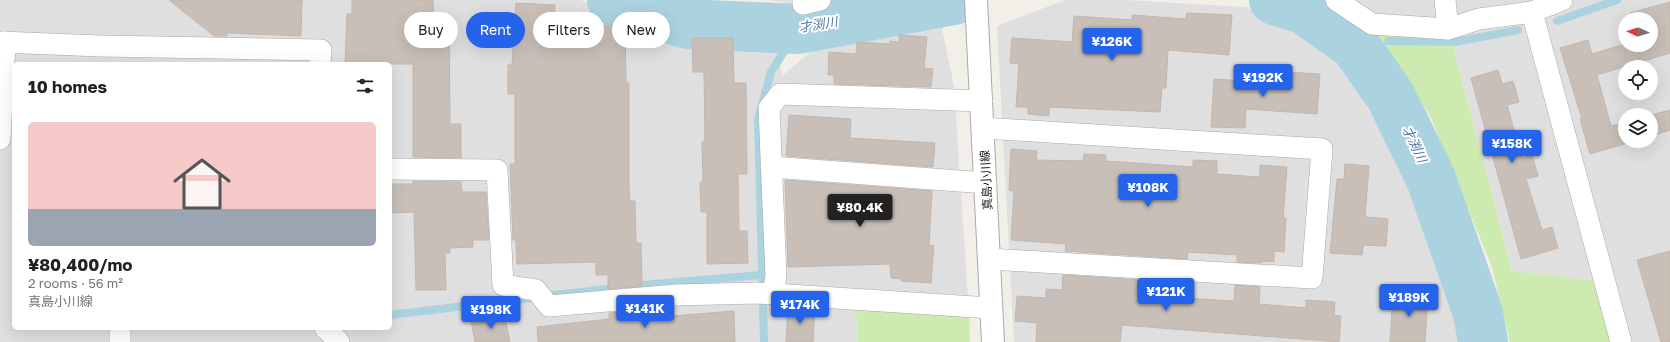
<!DOCTYPE html>
<html lang="en">
<head>
<meta charset="utf-8">
<style>
  body { margin:0; font-family:"Golos Text","Noto Sans JP",sans-serif; background:#f6f6f6; color:#202124; height:100vh; display:flex; flex-direction:column; font-size:15px; white-space:nowrap }
  * { box-sizing:border-box; margin:0 }
  p { font-size:13px; color:#757577 }
  .icon { flex:none; width:22px; height:22px; fill:none; stroke:currentColor; stroke-width:2; stroke-linecap:round; stroke-linejoin:round }
  .map { position:relative; flex:1; overflow:hidden }
  .side { position:absolute; left:12px; top:62px; width:380px; height:268px; display:flex; flex-direction:column; background:#fff; border-radius:6px; box-shadow:0 4px 16px #0002 }
  .side>* { flex:none }
  .hud { position:absolute; left:404px; top:12px; width:380px; height:36px; display:flex; gap:8px }
  .needle { width:26px; rotate:274deg }
  .fabs { position:absolute; left:1618px; top:12px; display:grid; gap:8px }
  .fabs a { display:grid; place-items:center; width:40px; height:40px; border-radius:50%; background:#fff; box-shadow:0 4px 16px #0002; font-size:20px }
  .price { position:absolute; translate:-50% -34px; padding:0 9px; border-radius:4px; background:#2563eb; color:#fff; font-size:13px; line-height:26px; filter:drop-shadow(0 1px 2px #0008) }
  .price::after { content:''; position:absolute; left:50%; top:24px; width:12px; height:9px; margin-left:-6px; background:inherit; clip-path:polygon(0 0,100% 0,50% 100%) }
  .price.selected { background:#222; color:#fff }
  ul { padding:0; list-style:none }
  li { display:grid; align-content:center; gap:8px; height:212px; padding:0 16px }
  li+li { border-top:1px solid #e0e0e0 }
  li span { display:grid; place-items:center; height:124px; border-radius:6px; color:#555 }
  li>.icon { margin-inline-start:auto }
  span .icon { width:72px; height:72px; fill:#fffc; stroke-width:1 }
  li b { font-size:17px }
  h2 { display:flex; justify-content:space-between; align-items:center; height:48px; padding:0 16px; font-size:17px }
  .tag { padding:0 14px; border-radius:18px; background:#fff; box-shadow:0 4px 16px #0002; font-size:14px; line-height:36px }
  .tag.selected { background:#2563eb; color:#fff }
  .map>svg:first-child { display:block }
  .residential { fill:#e0dfdf; fill-rule:evenodd }
  .grass { fill:#cdebb0 }
  .lines { fill:none; stroke-linecap:round; stroke-linejoin:round }
  .stream { stroke:#aad3df; stroke-width:8 }
  .river { stroke:#aad3df; stroke-width:50 }
  .building { fill:#c7bfb8; stroke:#c4b6ab }
  .minor-casing { stroke:#a9a9a9; stroke-width:22 }
  .tertiary-casing { stroke:#a9a9a9; stroke-width:24 }
  .minor { stroke:#fff; stroke-width:21 }
  .tertiary { stroke:#fff; stroke-width:22 }
  .labels { text-anchor:middle; dominant-baseline:central; stroke-width:4; stroke-linejoin:round; paint-order:stroke }
  .street-label { font-size:12px; fill:#222; stroke:#fff }
  .water-label { font-size:13px; font-style:italic; fill:#4a7aab; stroke:#fff }
</style>
</head>
<body>
<div class="map">
<svg width="1670" height="342" viewBox="0 0 1670 342">
  <rect width="100%" height="100%" fill="#f2efe9"/>
  <g class="residential">
    <path d="M0 0H580L680 29 776 39 782 76 823 41 941 24 954 86 969 315 856 309 857 342H0ZM14 64H390V328H14Z"/>
    <path d="M767 0H856L802 16 783 2Z"/>
    <path d="M1065 0H1125L1246 7 1336 54 1400 164 1468 342H1014L997 26Z"/>
    <path d="M1322 0H1670V342H1613L1596 281 1512 271 1451 38 1378 33ZM1625 19H1651V45H1625ZM1625 67H1651V93H1625ZM1625 115H1651V141H1625Z"/>
  </g>
  <g class="grass">
    <path d="M1378 33 1451 38 1512 271 1597 281 1613 342H1510L1492 267 1431 118Z"/>
    <path d="M856 308 969 315 970 342H857Z"/>
  </g>
  <g class="lines">
    <g class="stream">
      <path d="M1557 21 1617 0"/>
      <path d="M1388 41 1455 42 1518 30"/>
      <path d="M631 286 762 275"/>
      <path d="M544 296 618 288"/>
      <path d="M390 315 532 298"/>
      <path d="M764 342 758 119 771 72 798 29"/>
    </g>
    <g class="river">
      <path d="M612 0 687 24 798 29 954 0"/>
      <path d="M1274 0 1304 9 1355 45 1391 97 1431 179 1478 313 1483 342"/>
    </g>
  </g>
  <g class="building">
    <path d="M169 0H302L301 36 227 33V36H214Z"/>
    <path d="M352 0H433L434 19 449 18 450 124H461V158L413 157V64H345L347 14H352Z"/>
    <path d="M1670 2V53L1597 75 1611 126 1625 122V141H1635L1590 154 1580 119H1582L1560 48 1588 40 1592 54 1625 44 1651 45V19H1632L1630 13Z"/>
    <path d="M516 3 555 5 554 26 625 25 626 83H629V186L630 201H635L636 243H641L642 286 608 289V275H596V262L517 264 516 240H513L510 164H515V94H508V65H512Z"/>
    <path d="M1187 13 1232 15 1229 55 1168 50 1166 88H1162L1160 112 1049 107V116L1028 114V107H1016L1019 64 1010 63 1012 38 1072 42 1074 16 1132 20V15L1186 19Z"/>
    <path d="M899 35 927 37 924 68 933 69 931 87 834 84V75H828L829 52 856 54 857 42 890 44V41L899 42Z"/>
    <path d="M692 38H733L734 83H746L747 174H738L739 231H747L748 263 707 264V212H701L700 182H703L702 142 705 141 704 72H693Z"/>
    <path d="M1498 70 1502 84 1513 81 1519 102 1507 105 1522 158 1532 155 1538 176 1526 179 1542 230 1552 227 1558 248 1521 259 1471 78Z"/>
    <path d="M1286 72 1320 74 1317 114 1246 109 1245 128 1211 127 1214 79 1286 84Z"/>
    <path d="M1670 110V130L1651 136V115Z"/>
    <path d="M789 115 851 119 850 138 935 143 933 167 786 156Z"/>
    <path d="M1011 149 1037 151 1036 160 1083 161 1084 154 1106 155V161L1193 167V160L1217 161V174L1260 177V165L1287 167 1283 218H1286L1284 252 1274 251V262L1262 261V263L1237 262V255L1188 252 1187 259 1065 251 1066 244 1011 240 1014 191 1009 190Z"/>
    <path d="M1345 164 1369 166 1365 217 1388 219 1386 246 1363 245 1362 255 1330 253 1337 179H1344Z"/>
    <path d="M785 180 932 191 929 245 934 246 931 283 901 281V279L891 278 890 264 788 267Z"/>
    <path d="M413 181 461 182 462 192H486L489 240H473V247L450 248V253H445L446 290H416L414 212 390 213V184H413Z"/>
    <path d="M1670 251V342H1661L1637 260Z"/>
    <path d="M1063 275 1185 283 1184 298 1234 301 1235 285 1260 287 1259 304 1306 308V300L1335 302 1334 315 1341 316 1339 342 1122 325 1120 342H1036L1037 323 1015 321 1017 296 1046 298V289L1062 290Z"/>
    <path d="M1393 294 1428 296 1425 342H1390Z"/>
    <path d="M788 307 815 309 813 342H786Z"/>
    <path d="M642 310 643 316 671 312 672 316 734 311 735 342H538L537 327 609 319V313Z"/>
    <path d="M504 314 510 342H475L471 321Z"/>
  </g>
  <g class="lines">
    <defs>
      <g id="minor">
        <path d="M803 0V4L820 0"/>
        <path d="M1336 0 1372 24 1448 29 1479 19 1532 12 1562 0"/>
        <path d="M1445 0 1448 29"/>
        <path d="M1532 12 1621 342"/>
        <path d="M0 42 100 46 321 50 320 64"/>
        <path d="M983 128 1322 149 1312 278 989 259"/>
        <path d="M0 139 5 42"/>
        <path d="M771 167 986 183"/>
        <path d="M390 169 497 170 503 285 536 290 549 306 676 295 757 293 991 308"/>
        <path d="M773 294 776 276 769 108 780 94 982 101"/>
        <path d="M325 328 339 342"/>
        <path d="M120 342V328"/>
      </g>
      <path id="tertiary" d="M976 0 993 342"/>
    </defs>
    <use href="#minor" class="minor-casing"/>
    <use href="#tertiary" class="tertiary-casing"/>
    <use href="#minor" class="minor"/>
    <use href="#tertiary" class="tertiary"/>
  </g>
  <g class="labels">
    <g class="street-label">
      <text transform="translate(986 180) rotate(-93)">真島小川線</text>
    </g>
    <g class="water-label">
      <text transform="translate(818 24) rotate(-9)">才渕川</text>
      <text transform="translate(1415 144) rotate(64)">才渕川</text>
    </g>
  </g>
</svg>
<div class="fabs">
<a><svg class="needle" viewBox="-14 -14 28 28"><path d="M0-13l5 13h-10z" fill="#e53935"/><path d="M0 13l5-13h-10z" fill="#757577"/></svg></a>
<a><svg class="icon" aria-label="locate" viewBox="0 0 24 24"><circle cx="12" cy="12" r="6"/><path d="M12 2v4M12 18v4M2 12h4M18 12h4"/></svg></a>
<a><svg class="icon" aria-label="layers" viewBox="0 0 24 24"><path d="M12 4l9 5-9 5-9-5zM3 14l9 5 9-5"/></svg></a>
</div>
<b class="price" style="left:1112px;top:62px">¥126K</b>
<b class="price" style="left:1263px;top:98px">¥192K</b>
<b class="price" style="left:1512px;top:164px">¥158K</b>
<b class="price" style="left:1148px;top:208px">¥108K</b>
<b class="price selected" style="left:860px;top:228px">¥80.4K</b>
<b class="price" style="left:1166px;top:312px">¥121K</b>
<b class="price" style="left:1409px;top:318px">¥189K</b>
<b class="price" style="left:800px;top:325px">¥174K</b>
<b class="price" style="left:645px;top:329px">¥141K</b>
<b class="price" style="left:491px;top:330px">¥198K</b>
<div class="hud">
<a class="tag">Buy</a>
<a class="tag selected">Rent</a>
<a class="tag">Filters</a>
<a class="tag">New</a>
</div>
<section class="side">
<h2>10 homes<svg class="icon" aria-label="filters" viewBox="0 0 24 24"><path d="M4 7h16M4 17h16"/><circle cx="9" cy="7" r="2"/><circle cx="15" cy="17" r="2"/></svg></h2>
<ul>
<li><span style="background:linear-gradient(#f6c9c9 70%,#9aa5b1 0)"><svg class="icon" aria-label="home" viewBox="0 0 24 24"><path d="M3 11l9-7 9 7M6 9v11h12V9"/></svg></span><div><b>¥80,400/mo</b><p>2 rooms · 56 m²</p><p>真島小川線</p></div></li>
</ul>
</section>
</div>
</body>
</html>
